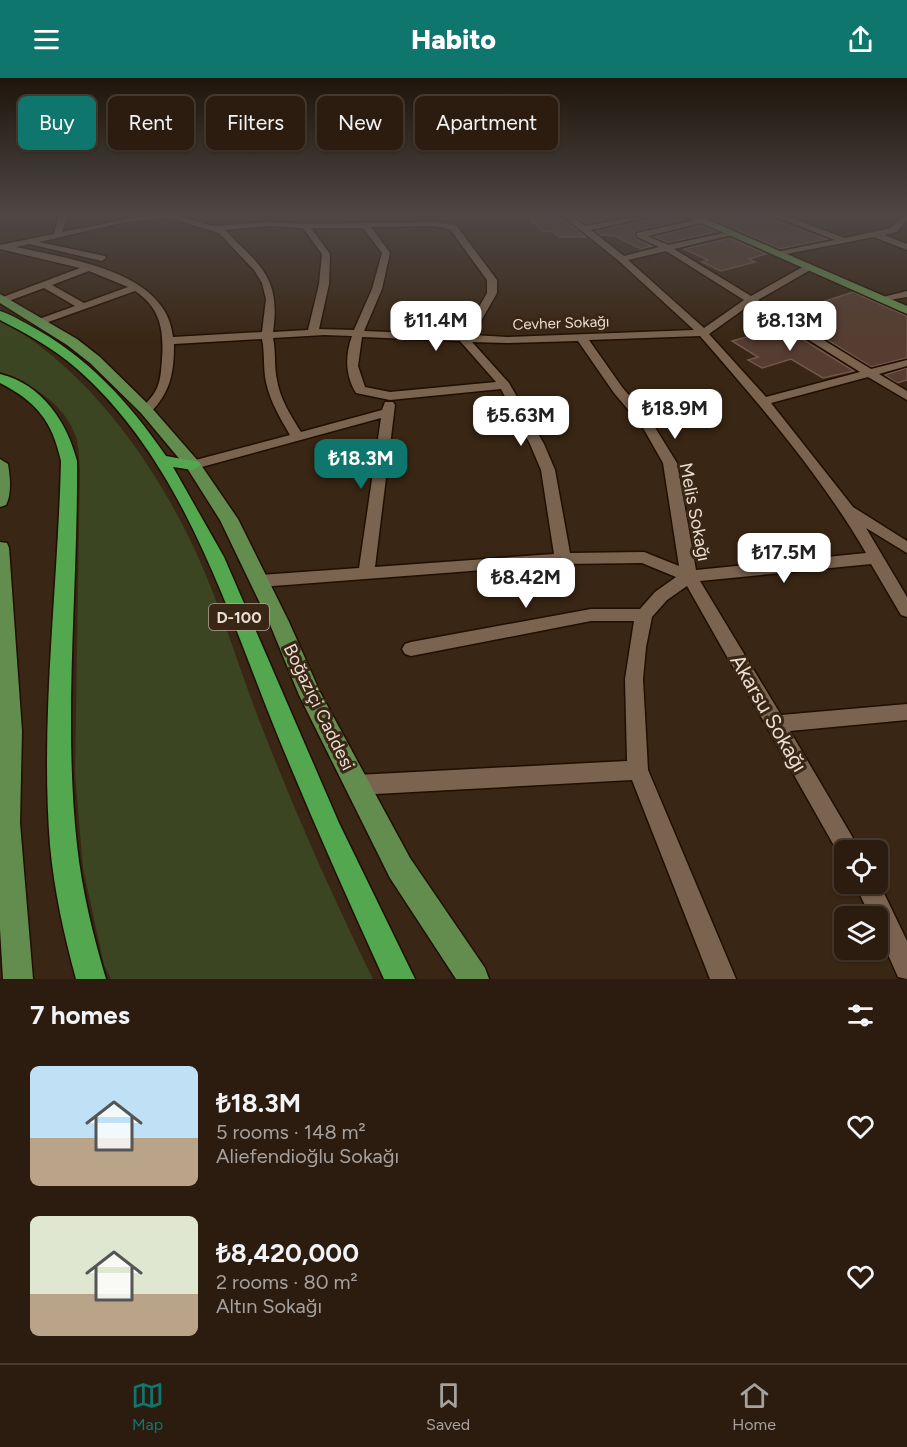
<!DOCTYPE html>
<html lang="en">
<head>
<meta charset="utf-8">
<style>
  body { margin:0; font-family:Figtree,sans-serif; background:#332518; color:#f1f3f6; height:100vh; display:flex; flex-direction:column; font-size:22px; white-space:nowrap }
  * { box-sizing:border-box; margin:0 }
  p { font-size:20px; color:#a6a19e }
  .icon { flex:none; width:33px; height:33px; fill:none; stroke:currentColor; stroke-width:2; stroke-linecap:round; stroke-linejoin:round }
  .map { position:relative; height:901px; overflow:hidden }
  .details { display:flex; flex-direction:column; background:#2b1c0f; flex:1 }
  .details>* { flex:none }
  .hud { position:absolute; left:18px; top:18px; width:600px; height:54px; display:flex; gap:12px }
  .controls { position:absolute; left:834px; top:762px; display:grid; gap:12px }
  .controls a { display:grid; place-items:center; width:54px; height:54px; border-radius:9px; background:#2b1c0f; box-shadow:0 2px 4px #0004,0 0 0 2px #473a2f; font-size:30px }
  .price { position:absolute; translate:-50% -51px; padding:0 14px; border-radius:12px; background:#fff; color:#222; font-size:20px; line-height:39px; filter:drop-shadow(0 2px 3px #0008) }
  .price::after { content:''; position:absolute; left:50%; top:36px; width:18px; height:14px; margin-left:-9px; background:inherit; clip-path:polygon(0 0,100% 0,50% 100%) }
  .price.on { background:#0f766e; color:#fff }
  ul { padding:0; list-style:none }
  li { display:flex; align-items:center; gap:18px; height:150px; padding:0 30px }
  li span { display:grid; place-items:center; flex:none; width:168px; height:120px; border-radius:9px; color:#555 }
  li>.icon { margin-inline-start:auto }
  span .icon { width:72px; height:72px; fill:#fffc; stroke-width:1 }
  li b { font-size:26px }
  h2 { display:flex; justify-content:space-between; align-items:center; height:72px; padding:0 30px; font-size:26px }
  .tag { padding:0 21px; border-radius:9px; background:#2b1c0f; box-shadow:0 2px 4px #0004,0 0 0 2px #473a2f; font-size:21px; line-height:54px }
  .tag.on { background:#0f766e; color:#fff }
  header { display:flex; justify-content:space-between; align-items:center; height:78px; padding:0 30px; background:#0f766e; color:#fff; font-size:27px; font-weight:800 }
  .menu { display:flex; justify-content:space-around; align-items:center; height:84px; border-top:2px solid #473a2f; background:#2b1c0f; font-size:16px; color:#a6a19e }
  .menu a { display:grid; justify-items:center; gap:3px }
  .menu .on { color:#0f766e }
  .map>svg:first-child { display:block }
  .green { fill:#3b4522 }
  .building { fill:#563d31; stroke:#72574a; stroke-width:1.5 }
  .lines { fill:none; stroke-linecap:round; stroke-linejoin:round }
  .minor-casing { stroke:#200f01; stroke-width:3 }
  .major-casing { stroke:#200f01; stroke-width:3 }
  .highway-casing { stroke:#200f01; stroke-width:3 }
  .minor { fill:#7a6450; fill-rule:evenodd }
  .major { fill:#638d4f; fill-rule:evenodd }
  .highway { fill:#53a84f; fill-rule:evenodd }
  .labels { text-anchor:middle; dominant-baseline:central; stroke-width:6; stroke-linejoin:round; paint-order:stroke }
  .far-street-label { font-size:15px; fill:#eaddd2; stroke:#392614 }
  .shield { fill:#392614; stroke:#b5a699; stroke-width:1.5 }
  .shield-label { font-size:16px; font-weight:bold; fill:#eaddd2 }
  .street-label { font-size:18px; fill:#eaddd2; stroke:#392614 }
  .near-street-label { font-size:21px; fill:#eaddd2; stroke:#392614 }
</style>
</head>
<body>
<header><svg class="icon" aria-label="menu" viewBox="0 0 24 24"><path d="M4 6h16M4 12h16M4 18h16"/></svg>Habito<svg class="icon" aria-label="share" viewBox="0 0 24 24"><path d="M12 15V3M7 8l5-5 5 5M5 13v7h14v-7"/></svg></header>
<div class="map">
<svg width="907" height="901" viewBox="0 0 907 901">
  <rect width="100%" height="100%" fill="#392614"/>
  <path class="green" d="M0 242C96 294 171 408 210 507 229 555 244 604 263 652 296 736 333 820 373 901H111L104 887 83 790 75 695 80 391C79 380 79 365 74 354 62 324 29 305 0 294Z"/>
  <g class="building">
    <path d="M576 138H627L586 146Z"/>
    <path d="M656 138H684L688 141 635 154 636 161 652 168 641 171 615 158 601 157 596 153 654 140Z"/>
    <path d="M705 138 737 140 762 138 827 161 780 171Z"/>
    <path d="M562 140 586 159H559L552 153 544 154 531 143Z"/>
    <path d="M701 147 717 154 668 165 655 159Z"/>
    <path d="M730 160 766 176 749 181 755 184 721 193 702 184 708 182 684 171Z"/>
    <path d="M853 214 907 238V280L871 289 786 236Z"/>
    <path d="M783 249 854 293 823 300 791 281 762 290 748 282 758 279 732 263Z"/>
    <path d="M907 290V302L897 305 885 297Z"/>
  </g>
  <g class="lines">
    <defs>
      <g id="minor">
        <path d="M0 138H11L0 142Z"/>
        <path d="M59 138H67L62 154 144 138H179L213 148 270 144 305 146 434 144 456 147 497 202V215L473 257 507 259 694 252 619 183 563 138H572L585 148 639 138H654L591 152 624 178 659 169 637 159V155L705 140V144L648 158 668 167 732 153V157L674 171 751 218 806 187H812V191L758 222 871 291 907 282V288L879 296 907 313V322L868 299 771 325 853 429 907 463V475L866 450 907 519V539L901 537 871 486 700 503 781 637 907 626V642L790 653 860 772H844V781L841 780 687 508 667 522 652 539 646 569 643 601 648 692 736 901H710L632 702 357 717 350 714 347 707 350 700 357 697 627 683 625 601 634 543H591L411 578 405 576 402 571 405 566 411 564 591 531H640L655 514 676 499 642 485 563 486 260 509 254 507 252 503 254 499 260 497 359 490 381 340 198 390H188L186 387 188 384 290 357C280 340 270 323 266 304 263 290 265 275 262 261L174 266C174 294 171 314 150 335H142L140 332C146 325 153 319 157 310 161 301 161 292 162 282 164 253 161 230 135 213L40 247 36 246V242L75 228 44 210 6 224H0V220L80 190 0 171V167L54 156ZM169 140 219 155 254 192 262 205 266 221 262 254 173 259C167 193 69 181 16 169L29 166 102 183 106 180 105 178 39 164 126 144ZM270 148 303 150 322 176 319 206 308 252 273 254C281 199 260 188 225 152ZM434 148 450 151 487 202V215L463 257 364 253 382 211 390 175 371 149ZM311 150H363L382 175 372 211 354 252 319 251 329 206 330 176ZM666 173 744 222 704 250 628 182ZM89 193 128 209 84 225 52 207ZM751 226 860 294 766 319 709 256ZM324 257 352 258C345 278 345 297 356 315L390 322 501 311 530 366 541 392 554 476 375 489 395 327 393 324H385L382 332 301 354C291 338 280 321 277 302 274 289 276 274 273 260ZM700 258C760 327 820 396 866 475L696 492 677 385 651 343 622 309 589 262ZM362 259 460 263 496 304 390 314 365 309 358 288ZM578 263 614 315 642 348 663 385 679 488 644 474 570 475 555 392 544 366 509 305 472 264 507 265Z"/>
        <path d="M774 138H785L845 160 891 150 902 138H907V142L897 154 884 157 907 166V172L874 159 776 178V174L835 162Z"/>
        <path d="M907 213V219L884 223 879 220Z"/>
        <path d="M878 803 907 863V901L898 899 878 854V838H870L855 806H878Z"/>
      </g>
      <g id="major">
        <path d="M686 138H699L907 228V236Z"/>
        <path d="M0 216 77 261 100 279 151 329 199 384 238 441 289 544 320 614 410 780 485 890 489 901H456L390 800 299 617 269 544 220 442 187 390 141 335 90 285 67 267 0 225Z"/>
        <path d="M0 381 8 386C10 398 12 416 6 427L0 429Z"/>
        <path d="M0 464 7 465 9 470 22 653 20 745 33 901H3L0 851Z"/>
      </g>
      <g id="highway">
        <path d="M0 233C10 236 20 242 29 247 87 278 129 324 166 378L199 384 201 387 193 392 173 389 224 479 339 745 415 901H384C347 820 311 739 277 656 226 530 183 383 76 290 53 270 27 256 0 242Z"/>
        <path d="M0 296C42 306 67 344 77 383 78 511 63 640 77 767 82 813 93 857 106 901H76C64 857 54 812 50 767 40 639 58 511 61 383 52 343 37 324 0 305Z"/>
      </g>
    </defs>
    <use href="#minor" class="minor-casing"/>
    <use href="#major" class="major-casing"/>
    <use href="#highway" class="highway-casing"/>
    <use href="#minor" class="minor"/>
    <use href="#major" class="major"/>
    <use href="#highway" class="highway"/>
  </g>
  <linearGradient id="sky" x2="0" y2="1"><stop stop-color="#1f150b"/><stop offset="0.52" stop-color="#4e4745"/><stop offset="1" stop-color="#4e4745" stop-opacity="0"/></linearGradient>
  <rect width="907" height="264" fill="url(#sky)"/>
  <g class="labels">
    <g class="far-street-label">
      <text transform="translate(561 245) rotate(-2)">Cevher Sokağı</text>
    </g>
    <rect class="shield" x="209" y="526" width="60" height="26" rx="4.5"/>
    <g class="shield-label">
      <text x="239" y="539">D-100</text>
    </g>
    <g class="street-label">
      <text transform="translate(695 434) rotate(79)">Melis Sokağı</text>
      <text transform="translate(319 629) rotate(64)">Boğaziçi Caddesi</text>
    </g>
    <g class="near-street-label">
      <text transform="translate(769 635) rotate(60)">Akarsu Sokağı</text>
    </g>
  </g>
</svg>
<div class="controls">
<a><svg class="icon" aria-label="locate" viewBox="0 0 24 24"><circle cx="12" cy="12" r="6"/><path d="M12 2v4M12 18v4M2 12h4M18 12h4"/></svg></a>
<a><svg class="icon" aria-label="layers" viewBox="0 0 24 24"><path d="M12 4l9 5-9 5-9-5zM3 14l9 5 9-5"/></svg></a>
</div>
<b class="price" style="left:436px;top:274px">₺11.4M</b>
<b class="price" style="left:790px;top:274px">₺8.13M</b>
<b class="price" style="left:675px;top:362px">₺18.9M</b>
<b class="price" style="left:521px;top:369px">₺5.63M</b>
<b class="price on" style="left:361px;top:412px">₺18.3M</b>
<b class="price" style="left:784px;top:506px">₺17.5M</b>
<b class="price" style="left:526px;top:531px">₺8.42M</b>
<div class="hud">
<a class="tag on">Buy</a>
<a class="tag">Rent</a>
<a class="tag">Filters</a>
<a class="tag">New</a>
<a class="tag">Apartment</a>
</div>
</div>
<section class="details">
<h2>7 homes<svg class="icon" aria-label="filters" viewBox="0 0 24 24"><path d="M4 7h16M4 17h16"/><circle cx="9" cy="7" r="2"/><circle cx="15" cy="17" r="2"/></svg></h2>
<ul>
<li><span style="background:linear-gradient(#bfe0f5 60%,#b9a48a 0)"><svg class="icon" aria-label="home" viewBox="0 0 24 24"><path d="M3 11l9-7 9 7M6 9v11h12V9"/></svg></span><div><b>₺18.3M</b><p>5 rooms · 148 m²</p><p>Aliefendioğlu Sokağı</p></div><svg class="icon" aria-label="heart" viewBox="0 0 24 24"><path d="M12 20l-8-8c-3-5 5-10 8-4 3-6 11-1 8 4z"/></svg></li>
<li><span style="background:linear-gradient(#dfe7d0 65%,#b9a48a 0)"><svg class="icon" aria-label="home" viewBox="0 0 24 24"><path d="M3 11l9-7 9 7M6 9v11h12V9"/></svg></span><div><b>₺8,420,000</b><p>2 rooms · 80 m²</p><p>Altın Sokağı</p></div><svg class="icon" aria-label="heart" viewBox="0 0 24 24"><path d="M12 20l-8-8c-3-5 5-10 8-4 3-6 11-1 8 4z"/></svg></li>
</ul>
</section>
<nav class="menu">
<a class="on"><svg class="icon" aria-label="map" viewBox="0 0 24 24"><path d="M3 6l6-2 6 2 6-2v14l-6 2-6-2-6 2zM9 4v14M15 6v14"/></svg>Map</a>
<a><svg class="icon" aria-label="saved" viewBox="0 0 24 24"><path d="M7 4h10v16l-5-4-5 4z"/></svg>Saved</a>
<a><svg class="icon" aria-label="home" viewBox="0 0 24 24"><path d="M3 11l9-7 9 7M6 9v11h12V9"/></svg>Home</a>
</nav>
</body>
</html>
